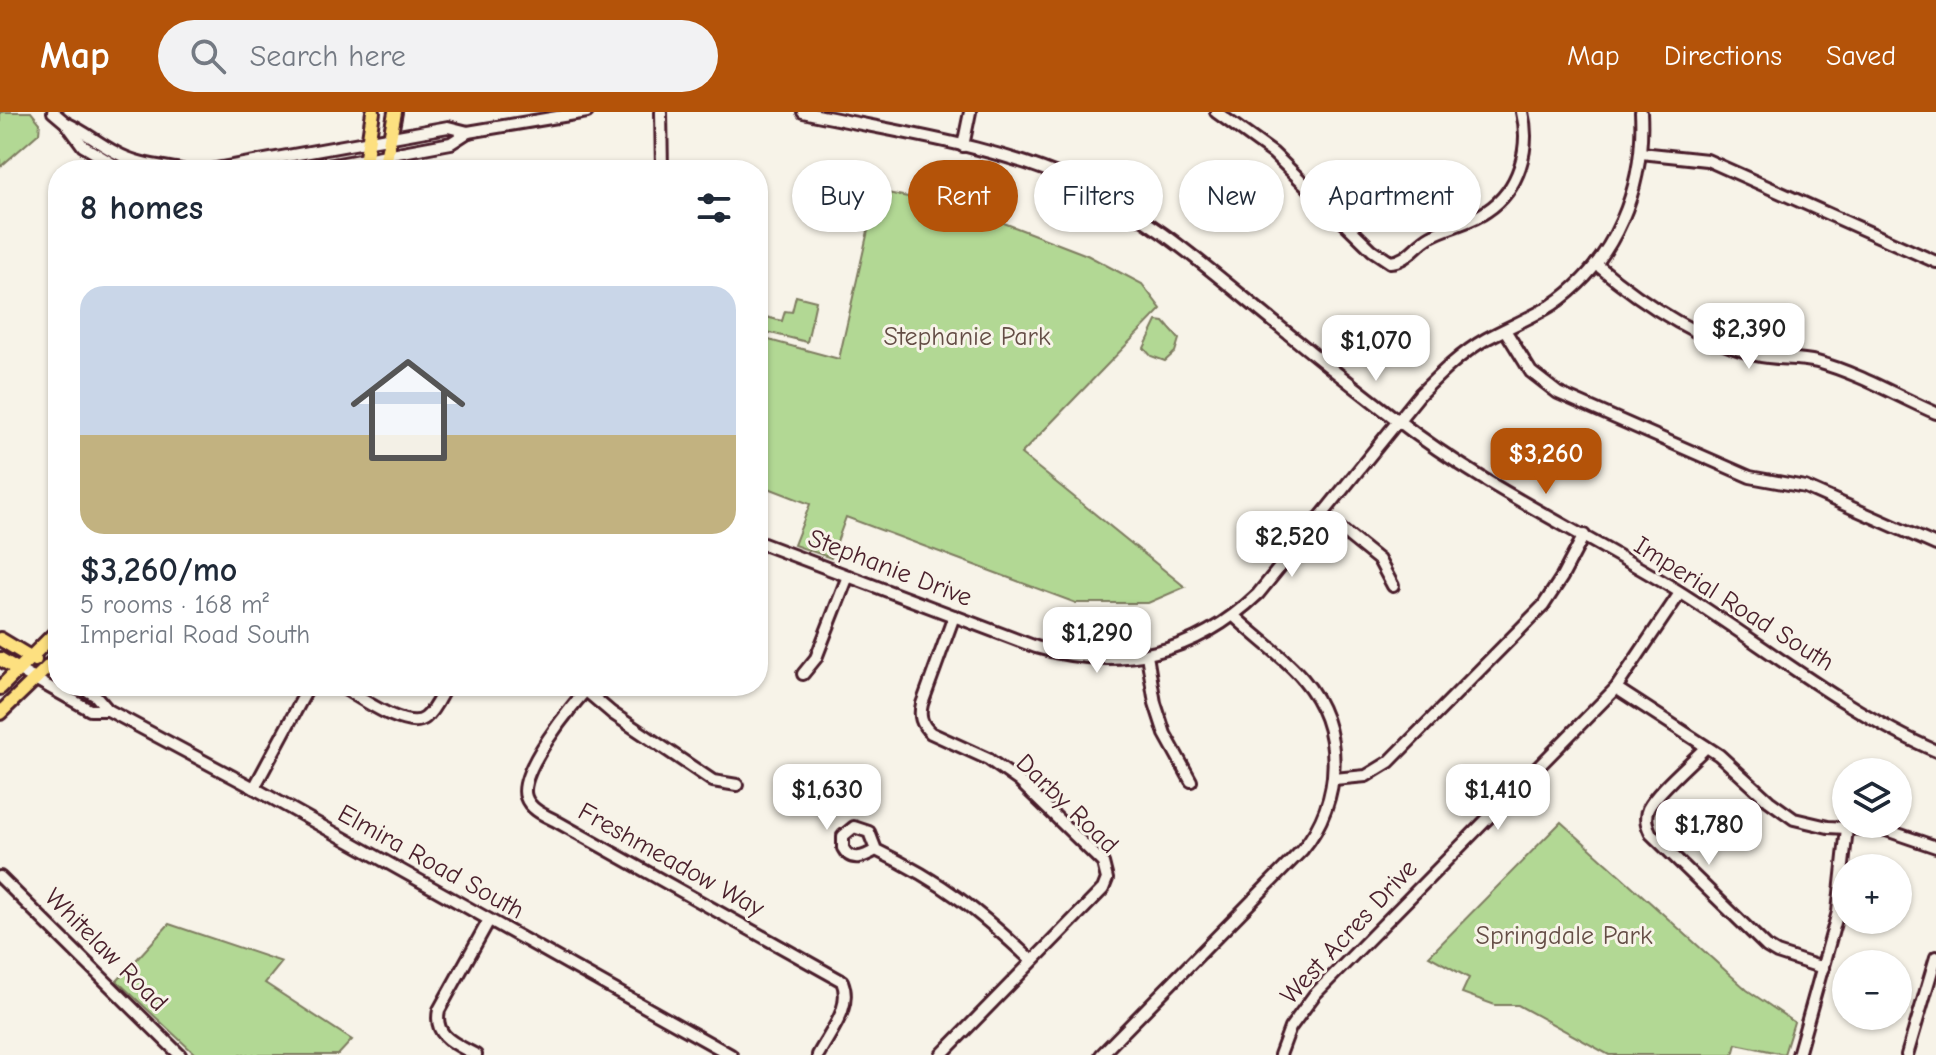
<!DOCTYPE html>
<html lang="en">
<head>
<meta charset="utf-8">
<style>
  body { margin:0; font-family:"Comic Neue",sans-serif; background:#f2f2f3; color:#1f2937; height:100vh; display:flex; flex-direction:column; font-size:30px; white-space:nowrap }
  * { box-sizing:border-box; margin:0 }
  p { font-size:26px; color:#747a83 }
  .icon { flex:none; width:44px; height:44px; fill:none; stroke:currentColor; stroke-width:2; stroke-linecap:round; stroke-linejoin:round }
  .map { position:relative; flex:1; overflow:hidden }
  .panel { position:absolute; left:48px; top:48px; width:720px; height:536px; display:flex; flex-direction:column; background:#fff; border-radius:32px; box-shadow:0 2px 6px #0004 }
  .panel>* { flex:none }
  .hud { position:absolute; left:792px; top:48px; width:760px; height:72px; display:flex; gap:16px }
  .tools { position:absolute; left:1832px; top:646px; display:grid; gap:16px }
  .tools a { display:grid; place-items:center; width:80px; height:80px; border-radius:50%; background:#fff; box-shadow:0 2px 6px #0004; font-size:40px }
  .price { position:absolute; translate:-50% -68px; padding:0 18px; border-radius:16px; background:#fff; color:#222; font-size:26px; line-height:52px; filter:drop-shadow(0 2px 4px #0008) }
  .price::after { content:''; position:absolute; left:50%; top:48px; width:24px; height:18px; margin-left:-12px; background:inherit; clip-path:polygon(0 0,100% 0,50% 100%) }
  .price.active { background:#b45309; color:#fff }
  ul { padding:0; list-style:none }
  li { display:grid; align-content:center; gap:16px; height:424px; padding:0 32px }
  li span { display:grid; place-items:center; height:248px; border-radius:24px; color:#555 }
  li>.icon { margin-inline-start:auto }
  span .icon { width:144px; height:144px; fill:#fffc; stroke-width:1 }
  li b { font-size:34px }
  h2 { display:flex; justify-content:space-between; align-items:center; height:96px; padding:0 32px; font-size:34px }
  .chip { padding:0 28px; border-radius:36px; background:#fff; box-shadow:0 2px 6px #0004; font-size:28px; line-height:72px }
  .chip.active { background:#b45309; color:#fff }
  header { display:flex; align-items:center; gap:48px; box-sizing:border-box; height:112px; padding:0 40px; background:#b45309; color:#fff }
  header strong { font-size:38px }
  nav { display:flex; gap:44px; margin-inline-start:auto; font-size:28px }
  .search { width:560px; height:72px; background:#f2f2f3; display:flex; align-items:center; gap:20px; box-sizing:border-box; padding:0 28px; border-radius:44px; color:#747a83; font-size:30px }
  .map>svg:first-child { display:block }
  .green { fill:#b2d894; stroke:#7e7c60; stroke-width:2 }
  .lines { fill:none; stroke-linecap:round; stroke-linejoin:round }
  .minor-casing { stroke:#4a1f2b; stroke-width:16 }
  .major-casing { stroke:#4a1f2b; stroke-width:18 }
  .minor { stroke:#f7f3e8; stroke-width:10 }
  .major { stroke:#fde080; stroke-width:12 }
  .labels { text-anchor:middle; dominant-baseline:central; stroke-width:6; stroke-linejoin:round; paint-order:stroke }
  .park-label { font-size:26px; fill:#644d45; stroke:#f7f3e8 }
  .street-label { font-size:26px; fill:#4a1f2b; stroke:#f7f3e8 }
</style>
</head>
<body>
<header>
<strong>Map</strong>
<div class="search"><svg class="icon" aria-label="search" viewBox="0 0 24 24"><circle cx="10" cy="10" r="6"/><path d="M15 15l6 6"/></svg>Search here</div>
<nav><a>Map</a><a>Directions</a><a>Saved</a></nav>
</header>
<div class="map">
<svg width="1936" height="943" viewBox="0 0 1936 943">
  <rect width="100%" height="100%" fill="#f7f3e8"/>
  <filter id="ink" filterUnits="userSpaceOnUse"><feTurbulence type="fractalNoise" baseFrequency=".0125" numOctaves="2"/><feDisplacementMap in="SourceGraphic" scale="16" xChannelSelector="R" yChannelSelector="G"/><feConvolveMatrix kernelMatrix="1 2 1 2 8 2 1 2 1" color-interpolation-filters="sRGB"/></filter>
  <g filter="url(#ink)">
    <g class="green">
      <path d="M0 0H31L40 11 39 21 0 55Z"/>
      <path d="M877 79 965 96 1087 143 1142 172 1161 197 1021 342 1185 475 1148 491H1076L846 405 831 446 794 433 810 392 758 372V225L839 247Z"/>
      <path d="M796 184 816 189 807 230 758 218V203L782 209 785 199 792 200Z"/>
      <path d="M1157 209 1164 210 1179 227 1175 240 1165 249 1151 244 1144 236Z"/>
      <path d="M1561 710 1747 878 1794 910 1784 942 1736 932 1733 943H1609L1518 893H1495L1462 881 1469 866 1429 844Z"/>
      <path d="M169 812 282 850 265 871 352 928 338 943H196L117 869Z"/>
    </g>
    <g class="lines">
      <defs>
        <g id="minor">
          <path d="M53 0 66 11 83 34 123 58"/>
          <path d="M661 0 662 58"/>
          <path d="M803 0C894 20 992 32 1078 71 1139 99 1190 141 1241 183 1292 225 1343 267 1396 307 1483 375 1584 421 1678 479 1761 531 1847 601 1936 639"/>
          <path d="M1216 0 1273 41 1372 138 1390 150C1408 149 1416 132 1431 124 1449 114 1471 111 1487 99 1519 78 1531 36 1522 0"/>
          <path d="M66 11C84 19 98 31 115 40 135 52 160 54 182 58"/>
          <path d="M963 34 970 0"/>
          <path d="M1641 41 1707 48 1936 150"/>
          <path d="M210 58 448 15 468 20 587 0"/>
          <path d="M306 58 451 31 468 20"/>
          <path d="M1596 152C1642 191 1697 227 1756 243 1776 248 1797 245 1817 250 1858 261 1897 284 1936 301"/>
          <path d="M1505 218 1531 260 1558 281 1750 365 1805 375 1936 433"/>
          <path d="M1323 403 1379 448 1393 474"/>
          <path d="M758 430 1036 535C1119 560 1195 542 1258 482L1420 282C1440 262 1461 241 1486 227 1508 215 1531 206 1552 193 1616 150 1645 74 1641 0"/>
          <path d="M1147 543 1155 591 1165 622 1191 669"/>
          <path d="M17 557 90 598H108"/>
          <path d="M803 562 816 546 848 464"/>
          <path d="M80 574 96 584 108 598 254 676 731 943"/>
          <path d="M340 574C358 584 407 620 425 606 435 598 440 584 446 574"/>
          <path d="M590 574C573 591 517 661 526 685 530 697 544 703 554 708L842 869C853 895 830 920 818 943"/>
          <path d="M1616 576 1719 643 1769 689 1794 707 1828 715 1886 718 1936 735"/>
          <path d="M585 578 612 601 713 669 737 673"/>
          <path d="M1706 635C1692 650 1656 680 1648 697 1644 706 1647 714 1651 722L1767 835 1777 841 1823 856"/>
          <path d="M1334 667 1366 664 1389 650 1543 494 1562 465 1584 423"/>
          <path d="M254 676 309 574"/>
          <path d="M876 738C864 745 851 751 843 736V724L854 715 869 720 876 738C943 770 979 799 1032 849"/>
          <path d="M0 765 180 943"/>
          <path d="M476 943C456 932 433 925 439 898L489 808"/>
          <path d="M941 943 1103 777 1107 767 1103 751 1019 669 988 647 931 621C921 612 919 604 922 592L954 504"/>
          <path d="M1101 943 1302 738C1343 689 1345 616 1303 567 1284 544 1256 525 1234 504"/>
          <path d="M1280 943 1290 916 1315 882 1616 576 1680 481"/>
          <path d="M1798 943 1838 800 1847 716"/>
          <path d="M1907 943 1936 845"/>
        </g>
        <g id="major">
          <path d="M364 58 373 0"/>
          <path d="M384 58 395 0"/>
          <path d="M0 527 35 548"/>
          <path d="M0 547 17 557"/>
          <path d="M0 576 58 518"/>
          <path d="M0 601 58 545"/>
        </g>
      </defs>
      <use href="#minor" class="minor-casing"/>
      <use href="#major" class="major-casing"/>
      <use href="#minor" class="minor"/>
      <use href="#major" class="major"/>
    </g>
  </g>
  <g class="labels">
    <g class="park-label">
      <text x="967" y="225">Stephanie Park</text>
      <text x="1564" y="824">Springdale Park</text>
    </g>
    <g class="street-label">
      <text transform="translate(890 456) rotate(21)">Stephanie Drive</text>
      <text transform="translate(1734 492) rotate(32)">Imperial Road South</text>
      <text transform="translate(1067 692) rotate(44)">Darby Road</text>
      <text transform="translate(671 748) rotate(29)">Freshmeadow Way</text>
      <text transform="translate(431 750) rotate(29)">Elmira Road South</text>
      <text transform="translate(1349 820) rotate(-47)">West Acres Drive</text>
      <text transform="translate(106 838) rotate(45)">Whitelaw Road</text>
    </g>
  </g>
</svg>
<div class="tools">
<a><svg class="icon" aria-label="layers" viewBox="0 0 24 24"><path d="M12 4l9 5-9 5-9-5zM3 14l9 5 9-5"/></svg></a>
<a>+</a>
<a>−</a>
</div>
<b class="price" style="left:1749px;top:259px">$2,390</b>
<b class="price" style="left:1376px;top:271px">$1,070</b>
<b class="price active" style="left:1546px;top:384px">$3,260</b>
<b class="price" style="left:1292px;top:467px">$2,520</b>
<b class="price" style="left:1097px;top:563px">$1,290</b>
<b class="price" style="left:827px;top:720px">$1,630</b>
<b class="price" style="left:1498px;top:720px">$1,410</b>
<b class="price" style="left:1709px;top:755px">$1,780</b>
<div class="hud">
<a class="chip">Buy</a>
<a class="chip active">Rent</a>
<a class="chip">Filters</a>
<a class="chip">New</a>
<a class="chip">Apartment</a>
</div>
<section class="panel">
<h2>8 homes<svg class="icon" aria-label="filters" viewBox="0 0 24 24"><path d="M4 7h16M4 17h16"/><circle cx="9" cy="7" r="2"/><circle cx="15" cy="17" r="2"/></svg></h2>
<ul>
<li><span style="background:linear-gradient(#c9d6e8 60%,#c2b280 0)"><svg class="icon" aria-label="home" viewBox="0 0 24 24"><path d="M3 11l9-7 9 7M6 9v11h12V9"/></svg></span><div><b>$3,260/mo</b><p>5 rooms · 168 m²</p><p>Imperial Road South</p></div></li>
</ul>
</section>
</div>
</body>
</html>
